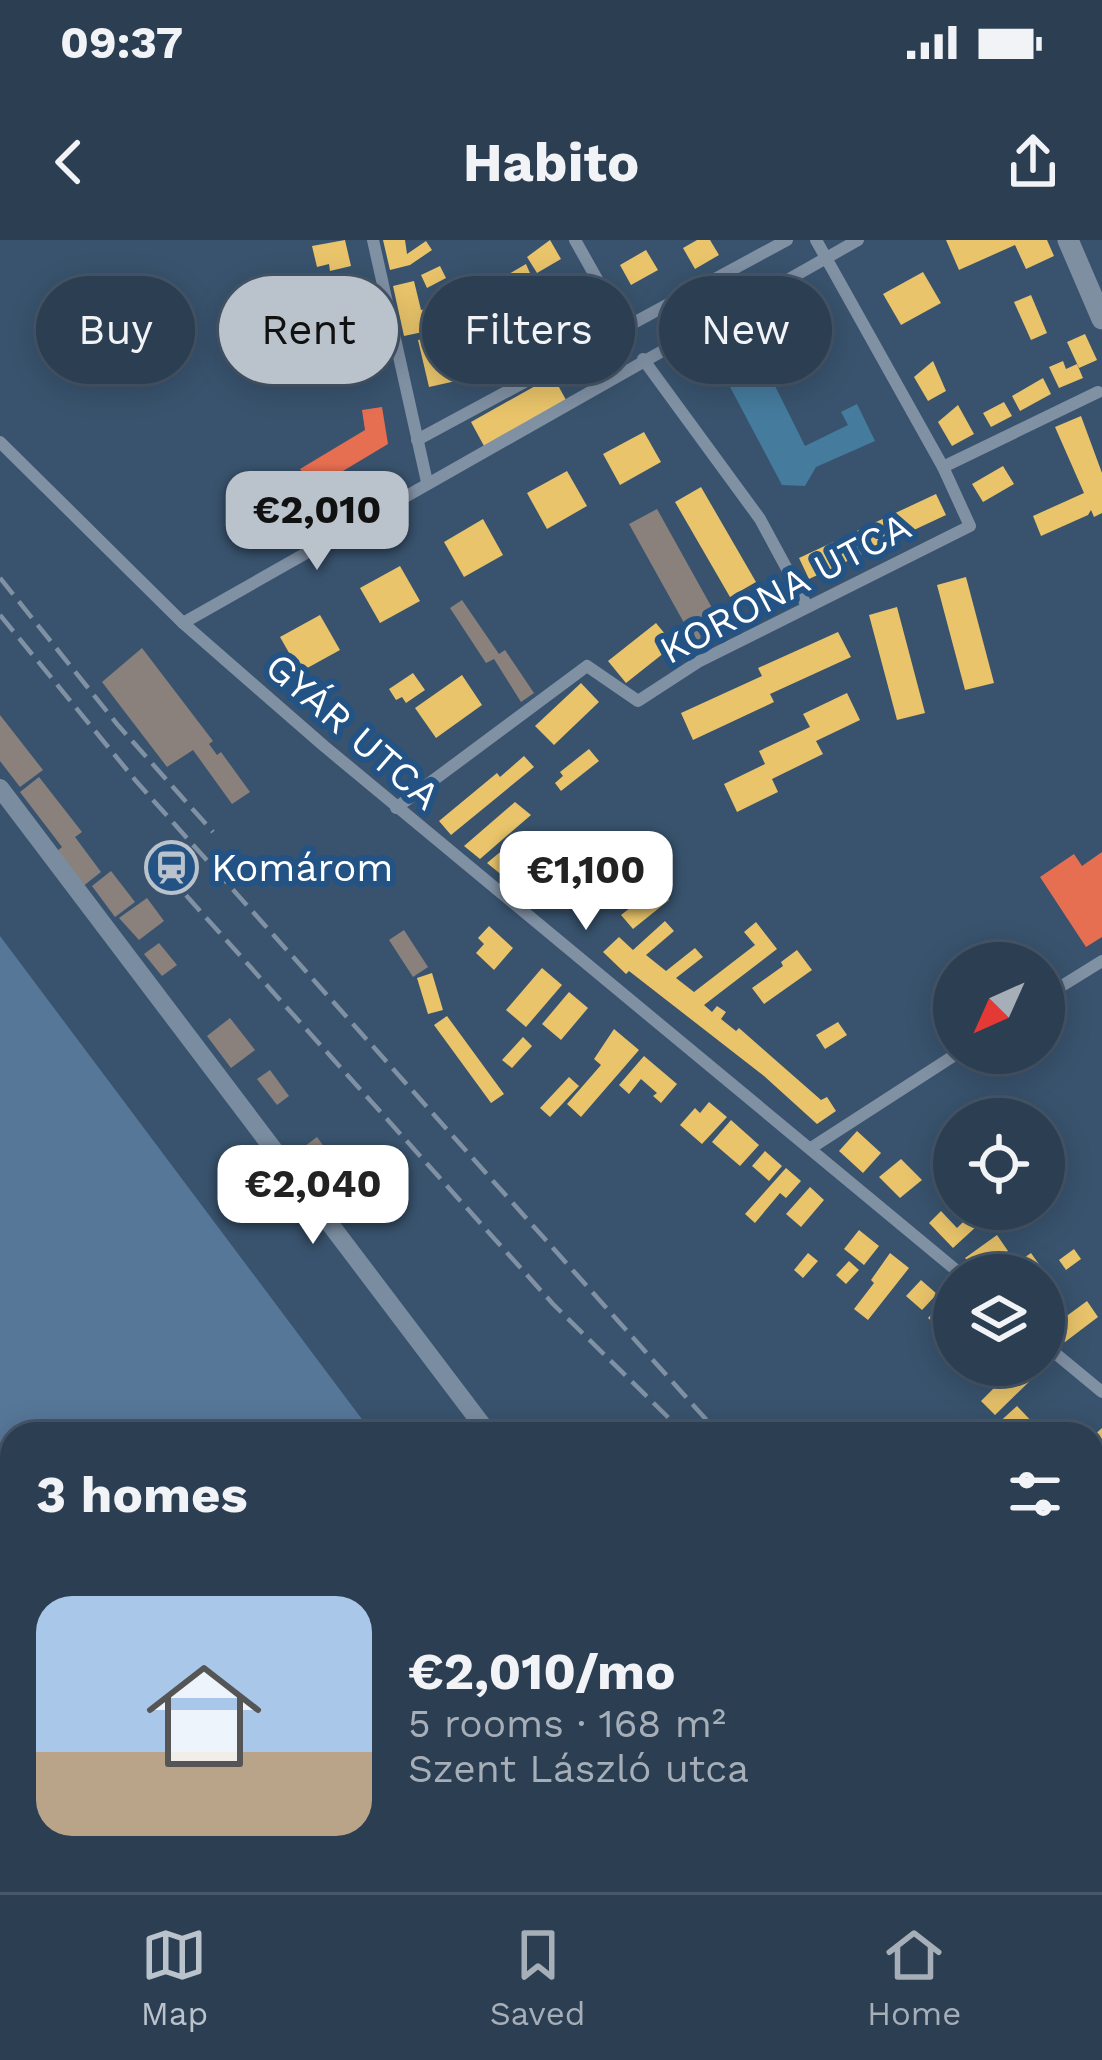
<!DOCTYPE html>
<html lang="en">
<head>
<meta charset="utf-8">
<style>
  body { margin:0; font-family:"Work Sans",sans-serif; background:#334559; color:#f1f3f6; height:100vh; display:flex; flex-direction:column; font-size:45px; white-space:nowrap }
  * { box-sizing:border-box; margin:0 }
  p { font-size:39px; color:#a6aeb8 }
  .icon { flex:none; width:66px; height:66px; fill:none; stroke:currentColor; stroke-width:2; stroke-linecap:round; stroke-linejoin:round }
  .map { position:relative; flex:1; overflow:hidden }
  .details { position:absolute; left:0px; top:1182px; width:1104px; height:471px; display:flex; flex-direction:column; background:#2b3e52; border-radius:36px 36px 0 0; box-shadow:0 6px 30px #0003,0 0 0 3px #475769 }
  .details>* { flex:none }
  .hud { position:absolute; left:36px; top:36px; width:1032px; height:108px; display:flex; gap:24px }
  .needle { width:78px; rotate:225deg }
  .buttons { position:absolute; left:933px; top:702px; display:grid; gap:24px }
  .buttons a { display:grid; place-items:center; width:132px; height:132px; border-radius:50%; background:#2b3e52; box-shadow:0 6px 30px #0003,0 0 0 3px #475769; font-size:60px }
  .price { position:absolute; translate:-50% -102px; padding:0 27px; border-radius:24px; background:#fff; color:#222; font-size:39px; line-height:78px; filter:drop-shadow(0 3px 6px #0008) }
  .price::after { content:''; position:absolute; left:50%; top:72px; width:36px; height:27px; margin-left:-18px; background:inherit; clip-path:polygon(0 0,100% 0,50% 100%) }
  .price.on { background:#bac3cc; color:#111 }
  ul { padding:0; list-style:none }
  li { display:flex; align-items:center; gap:36px; height:300px; padding:0 36px }
  li+li { border-top:3px solid #475769 }
  li span { display:grid; place-items:center; flex:none; width:336px; height:240px; border-radius:36px; color:#555 }
  li>.icon { margin-inline-start:auto }
  span .icon { width:144px; height:144px; fill:#fffc; stroke-width:1 }
  li b { font-size:51px }
  h2 { display:flex; justify-content:space-between; align-items:center; height:144px; padding:0 36px; font-size:51px }
  .pill { padding:0 42px; border-radius:54px; background:#2b3e52; box-shadow:0 6px 30px #0003,0 0 0 3px #475769; font-size:42px; line-height:108px }
  .pill.on { background:#bac3cc; color:#111 }
  .status { display:flex; justify-content:space-between; align-items:center; height:84px; padding:0 60px; background:#2b3e52; direction:ltr }
  .status svg { height:33px; fill:currentColor }
  header { display:flex; justify-content:space-between; align-items:center; height:156px; padding:0 36px; background:#2b3e52; font-size:54px; font-weight:700 }
  .menu { display:flex; justify-content:space-around; align-items:center; height:168px; border-top:3px solid #475769; background:#2b3e52; font-size:33px; color:#a6aeb8 }
  .menu a { display:grid; justify-items:center; gap:6px }
  .menu .on { color:#bac3cc }
  .map>svg:first-child { display:block }
  .water { fill:#577799 }
  .homes { fill:#e9c46a }
  .shops { fill:#e76f51 }
  .public { fill:#457b9d }
  .industry { fill:#8a817c }
  .lines { fill:none; stroke-linecap:round; stroke-linejoin:round }
  .street { stroke:#8091a4; stroke-width:12 }
  .secondary { stroke:#7a8da0; stroke-width:18 }
  .primary { stroke:#7e8fa1; stroke-width:21 }
  .rail { stroke:#8091a3; stroke-width:4.5; stroke-dasharray:21 9; stroke-linecap:butt }
  .labels { text-anchor:middle; dominant-baseline:central; stroke-width:12; stroke-linejoin:round; paint-order:stroke }
  .street-label { font-size:39px; fill:#fff; stroke:#235384 }
  .poi-label { font-size:39px; fill:#fff; stroke:#235384; text-anchor:start }
</style>
</head>
<body>
<div class="status"><b>09:37</b><svg viewBox="0 0 49 12"><path d="M0 12V9h3v3zM5 12V6h3v6zM10 12V3h3v9zM15 12V0h3v12zM26 1h20v11H26zM47 4h2v5h-2z"/></svg></div>
<header><svg class="icon" aria-label="back" viewBox="0 0 24 24"><path d="M15 5l-7 7 7 7"/></svg>Habito<svg class="icon" aria-label="share" viewBox="0 0 24 24"><path d="M12 15V3M7 8l5-5 5 5M5 13v7h14v-7"/></svg></header>
<div class="map">
<svg width="1102" height="1652" viewBox="0 0 1102 1652">
  <rect width="100%" height="100%" fill="#39536e"/>
  <path class="water" d="M0 696 373 1194H12V1641H726L734 1652H0Z"/>
  <g class="homes">
    <path d="M345 0 351 26 330 31 329 24 317 27 312 6Z"/>
    <path d="M383 0H405L407 14 426 1 432 10 410 25 390 30Z"/>
    <path d="M550 0 561 19 537 33 527 17Z"/>
    <path d="M697 0H710L719 15 695 29 683 8Z"/>
    <path d="M946 0H1047L1054 16 1026 29 1015 5 959 30Z"/>
    <path d="M646 10 658 30 631 45 620 25Z"/>
    <path d="M526 24 541 58 526 67 507 35Z"/>
    <path d="M440 26 446 38 427 48 421 35Z"/>
    <path d="M923 32 941 63 901 85 883 54Z"/>
    <path d="M414 41 421 70 433 67 437 89 404 96 393 46Z"/>
    <path d="M451 45 457 63 446 67 440 48Z"/>
    <path d="M588 50 603 75 570 95 560 77 569 72 565 64Z"/>
    <path d="M1031 55 1047 93 1031 100 1014 62Z"/>
    <path d="M505 77 515 93 519 91 536 114 511 128 490 86Z"/>
    <path d="M471 78 484 109 493 104 508 129 491 139 463 81Z"/>
    <path d="M446 94 456 141 429 147 418 100Z"/>
    <path d="M1085 94 1097 120 1079 128 1067 102Z"/>
    <path d="M933 121 946 151 928 161 914 137Z"/>
    <path d="M1063 121 1066 129 1077 124 1083 138 1059 148 1049 127Z"/>
    <path d="M553 136 566 160 484 206 471 182Z"/>
    <path d="M1043 138 1051 154 1020 171 1012 156Z"/>
    <path d="M1004 162 1012 176 991 187 983 173Z"/>
    <path d="M958 165 974 194 952 206 938 182Z"/>
    <path d="M1081 176 1102 233V273L1094 277 1091 270 1088 275 1041 296 1033 276 1084 253 1055 187Z"/>
    <path d="M644 192 661 222 620 245 603 214Z"/>
    <path d="M1003 226 1014 244 983 262 972 244Z"/>
    <path d="M567 231 587 266 547 289 527 253Z"/>
    <path d="M701 247 756 342 730 357 675 262Z"/>
    <path d="M936 254 946 275 809 339 799 318Z"/>
    <path d="M483 279 503 315 464 337 444 302Z"/>
    <path d="M400 326 420 361 380 383 360 348Z"/>
    <path d="M966 337 994 443 965 450 937 345Z"/>
    <path d="M897 367 925 473 897 480 869 375Z"/>
    <path d="M320 375 340 410 300 432 280 397Z"/>
    <path d="M656 383 674 405 626 443 608 421Z"/>
    <path d="M838 392 851 417 770 454 774 462 693 500 681 473 762 436 758 428Z"/>
    <path d="M413 433 425 450 406 463 402 457 396 460 389 449Z"/>
    <path d="M462 435 482 465 436 498 415 468Z"/>
    <path d="M581 443 599 462 554 505 535 486Z"/>
    <path d="M847 453 860 480 816 501 823 514 772 539 778 552 737 572 724 544 765 524 759 511 810 487 803 474Z"/>
    <path d="M589 509 599 521 561 551 555 543 563 536 560 532Z"/>
    <path d="M524 516 534 527 451 595 439 581 497 533 500 537Z"/>
    <path d="M515 562 531 575 480 619 464 606Z"/>
    <path d="M539 591 551 602 529 620 546 633 562 620 574 631 536 663 487 623 523 593 528 600Z"/>
    <path d="M661 650 669 660 633 689 621 675 644 657 647 661Z"/>
    <path d="M665 681 674 691 646 715 666 731 695 708 703 717 676 738 694 752 755 705 744 692 756 682 777 709 704 765 712 772 717 766 726 772 721 779 736 791 739 788 821 860 827 857 836 871 817 884 764 836 629 731 626 734 603 712 619 697 633 710Z"/>
    <path d="M489 686 513 708 494 730 476 713 484 704 478 698Z"/>
    <path d="M797 710 812 730 764 764 752 748 783 726 781 722Z"/>
    <path d="M542 728 562 745 526 787 506 770Z"/>
    <path d="M432 733 443 770 428 774 417 738Z"/>
    <path d="M569 752 588 768 561 800 542 784Z"/>
    <path d="M447 776 504 854 491 863 434 785Z"/>
    <path d="M838 782 847 795 825 809 816 795Z"/>
    <path d="M614 789 639 810 581 877 567 864 601 825 594 819Z"/>
    <path d="M523 797 532 806 512 828 502 820Z"/>
    <path d="M644 816 677 844 661 863 653 856 657 853 641 839 629 854 619 845Z"/>
    <path d="M569 837 579 846 550 877 540 868Z"/>
    <path d="M709 862 727 877 702 904 680 885 695 868 700 873Z"/>
    <path d="M731 880 759 905 740 926 712 902Z"/>
    <path d="M857 891 881 913 863 933 839 911Z"/>
    <path d="M765 911 782 926 769 941 752 926Z"/>
    <path d="M901 919 922 940 900 958 879 937Z"/>
    <path d="M786 928 801 941 786 958 780 953 755 983 745 974Z"/>
    <path d="M810 947 824 960 801 987 786 974Z"/>
    <path d="M941 971 957 988 969 976 978 985 953 1008 929 983Z"/>
    <path d="M859 990 879 1006 864 1025 844 1009Z"/>
    <path d="M997 995 1008 1011 979 1031 965 1018Z"/>
    <path d="M1074 1009 1081 1019 1066 1030 1059 1020Z"/>
    <path d="M808 1013 818 1021 803 1038 794 1030Z"/>
    <path d="M890 1013 909 1028 868 1080 854 1069 874 1043 871 1040Z"/>
    <path d="M1031 1013 1043 1030 1035 1035H999Z"/>
    <path d="M849 1021 859 1030 846 1044 836 1035Z"/>
    <path d="M921 1040 937 1054 922 1070 906 1056Z"/>
    <path d="M945 1060 954 1068V1090L948 1096 928 1078Z"/>
    <path d="M1087 1061 1098 1077 1065 1102 1044 1083 1059 1067 1068 1075Z"/>
    <path d="M991 1125H1021L1033 1138 995 1175 981 1161 1004 1138Z"/>
    <path d="M1017 1166 1037 1187 1030 1194H1002L995 1186Z"/>
    <path d="M1102 1188V1220L1099 1223 1092 1216V1209L1099 1203 1093 1196Z"/>
  </g>
  <g class="shops">
    <path d="M382 167 388 204 313 249 300 229 365 190 362 170Z"/>
    <path d="M1102 612V697L1086 707 1040 637 1074 614 1082 626Z"/>
  </g>
  <path class="public" d="M765 126 805 206 848 185 841 172 857 164 875 201 816 227 805 246 782 245 729 145Z"/>
  <g class="industry">
    <path d="M657 269 726 393 698 408 629 284Z"/>
    <path d="M462 360 499 414 505 410 534 453 521 462 494 419 486 423 450 368Z"/>
    <path d="M142 408 213 501 209 504 217 515 221 512 250 552 232 564 193 510 167 527 102 442Z"/>
    <path d="M0 475 43 530 20 547 0 521Z"/>
    <path d="M39 537 82 592 75 597 101 632 82 647 56 612 62 607 20 552Z"/>
    <path d="M111 631 135 662 115 677 92 646Z"/>
    <path d="M147 658 164 681 139 700 119 678Z"/>
    <path d="M404 690 428 727 413 737 389 700Z"/>
    <path d="M159 703 177 725 162 736 144 714Z"/>
    <path d="M230 778 255 810 231 828 207 796Z"/>
    <path d="M270 830 289 856 277 865 257 839Z"/>
    <path d="M317 897 330 915 318 923 305 906Z"/>
    <path d="M944 1641H1053L1061 1652H952Z"/>
  </g>
  <g class="lines">
    <g class="street">
      <path d="M373 0 427 242"/>
      <path d="M575 0 625 89"/>
      <path d="M643 119 760 279 807 366"/>
      <path d="M417 200 787 0"/>
      <path d="M0 202 183 383 324 506 962 1035"/>
      <path d="M943 227 1098 152"/>
      <path d="M183 383 858 0"/>
      <path d="M396 568 587 426 638 461 698 422 970 286 943 227 816 0"/>
      <path d="M1044 757 1102 721"/>
      <path d="M811 908 958 813"/>
      <path d="M1044 1104 1102 1152"/>
    </g>
    <g class="secondary">
      <path d="M0 548 489 1194"/>
      <path d="M823 1641 831 1652"/>
    </g>
    <path class="primary" d="M1068 0 1102 79"/>
    <g class="rail">
      <path d="M0 338 117 484 213 592"/>
      <path d="M0 375 136 541 719 1194"/>
      <path d="M166 633 553 1064 685 1194"/>
      <path d="M1092 1537 1102 1543"/>
      <path d="M1092 1570 1102 1576"/>
    </g>
  </g>
  <defs>
    <symbol id="station-ring" viewBox="-11 -11 22 22"><circle r="9.5" fill="#235384" stroke="#bac3cc" stroke-width="1.5"/><path d="M-3-6H3Q5-6 5-4V2Q5 4 3 4L4.5 6H3L1.5 4h-3L-3 6H-4.5L-3 4Q-5 4-5 2V-4Q-5-6-3-6ZM-3.5-4v3h7v-3ZM-3.5 1v1.5H-2V1ZM2 1v1.5H3.5V1Z" fill="#bac3cc"/></symbol>
  </defs>
  <g fill-rule="evenodd">
    <use href="#station-ring" x="142" y="598" width="59" height="59"/>
  </g>
  <g class="labels">
    <g class="street-label">
      <text transform="translate(785 348) rotate(-28)">KORONA UTCA</text>
      <text transform="translate(353 491) rotate(41)">GYÁR UTCA</text>
    </g>
    <g class="poi-label">
      <text x="211" y="627">Komárom</text>
    </g>
  </g>
</svg>
<div class="buttons">
<a><svg class="needle" viewBox="-14 -14 28 28"><path d="M0-13l5 13h-10z" fill="#e53935"/><path d="M0 13l5-13h-10z" fill="#a6aeb8"/></svg></a>
<a><svg class="icon" aria-label="locate" viewBox="0 0 24 24"><circle cx="12" cy="12" r="6"/><path d="M12 2v4M12 18v4M2 12h4M18 12h4"/></svg></a>
<a><svg class="icon" aria-label="layers" viewBox="0 0 24 24"><path d="M12 4l9 5-9 5-9-5zM3 14l9 5 9-5"/></svg></a>
</div>
<b class="price on" style="left:317px;top:333px">€2,010</b>
<b class="price" style="left:586px;top:693px">€1,100</b>
<b class="price" style="left:313px;top:1007px">€2,040</b>
<div class="hud">
<a class="pill">Buy</a>
<a class="pill on">Rent</a>
<a class="pill">Filters</a>
<a class="pill">New</a>
</div>
<section class="details">
<h2>3 homes<svg class="icon" aria-label="filters" viewBox="0 0 24 24"><path d="M4 7h16M4 17h16"/><circle cx="9" cy="7" r="2"/><circle cx="15" cy="17" r="2"/></svg></h2>
<ul>
<li><span style="background:linear-gradient(#a9c7e8 65%,#b9a48a 0)"><svg class="icon" aria-label="home" viewBox="0 0 24 24"><path d="M3 11l9-7 9 7M6 9v11h12V9"/></svg></span><div><b>€2,010/mo</b><p>5 rooms · 168 m²</p><p>Szent László utca</p></div></li>
</ul>
</section>
</div>
<nav class="menu">
<a class="on"><svg class="icon" aria-label="map" viewBox="0 0 24 24"><path d="M3 6l6-2 6 2 6-2v14l-6 2-6-2-6 2zM9 4v14M15 6v14"/></svg>Map</a>
<a><svg class="icon" aria-label="saved" viewBox="0 0 24 24"><path d="M7 4h10v16l-5-4-5 4z"/></svg>Saved</a>
<a><svg class="icon" aria-label="home" viewBox="0 0 24 24"><path d="M3 11l9-7 9 7M6 9v11h12V9"/></svg>Home</a>
</nav>
</body>
</html>
